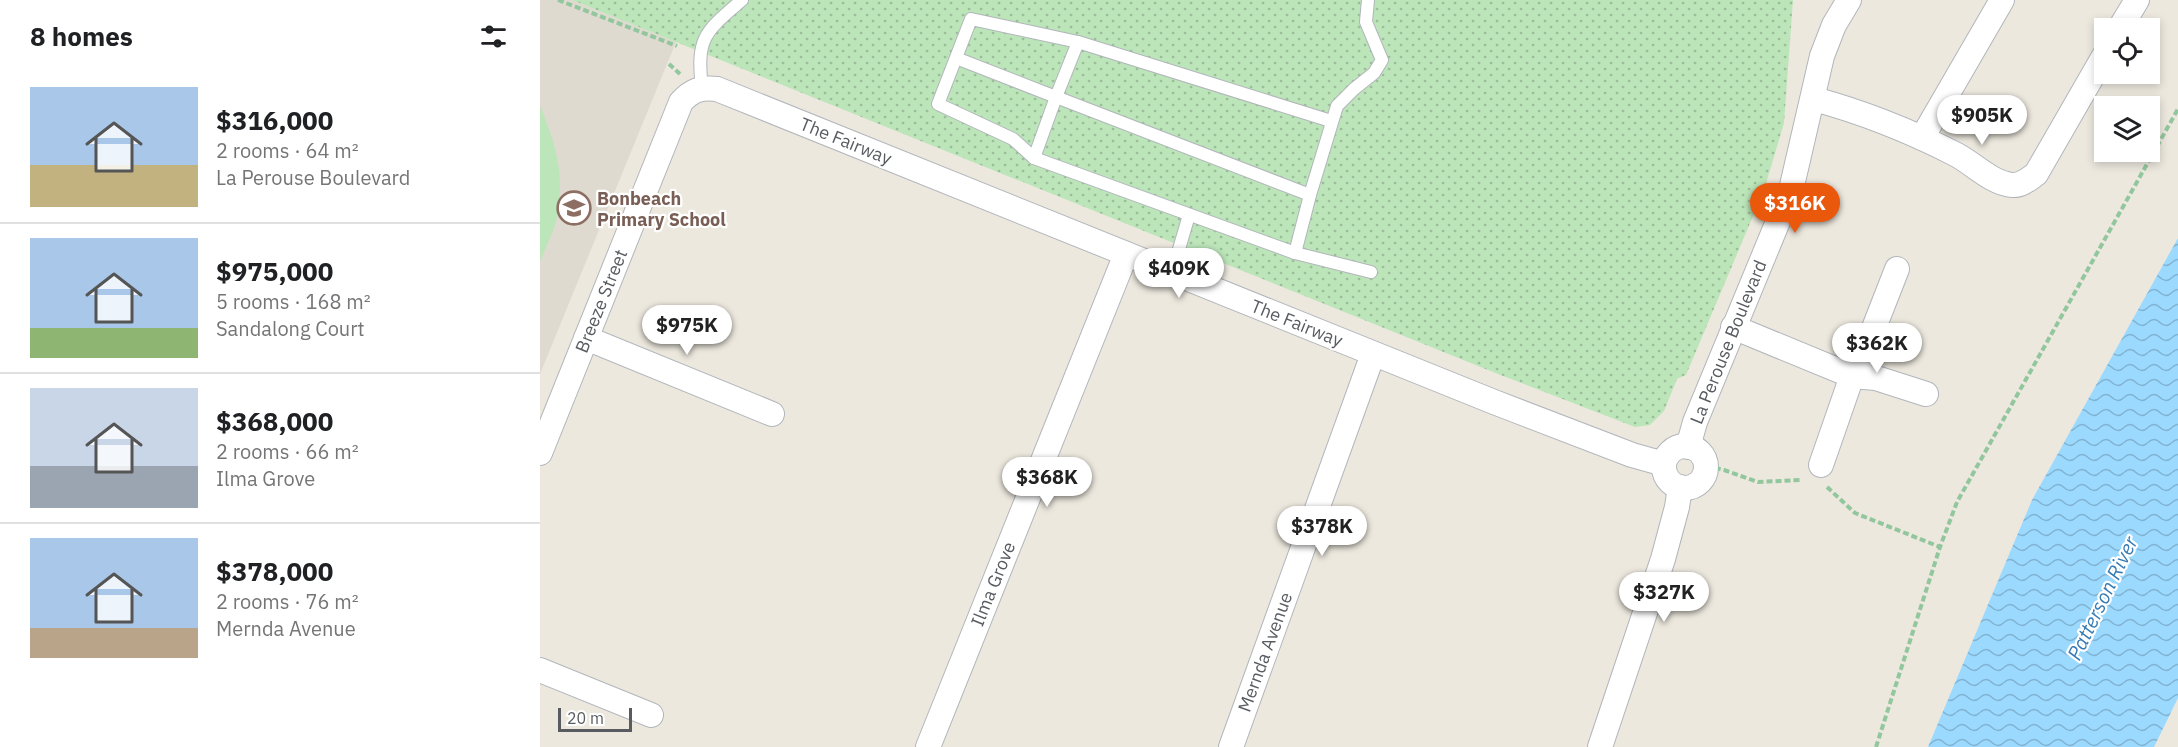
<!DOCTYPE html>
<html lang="en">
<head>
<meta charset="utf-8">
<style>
  body { margin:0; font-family:"IBM Plex Sans",sans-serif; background:#f6f6f6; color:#202124; height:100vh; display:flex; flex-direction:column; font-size:22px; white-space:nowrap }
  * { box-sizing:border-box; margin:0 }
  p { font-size:20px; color:#757577 }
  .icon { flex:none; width:33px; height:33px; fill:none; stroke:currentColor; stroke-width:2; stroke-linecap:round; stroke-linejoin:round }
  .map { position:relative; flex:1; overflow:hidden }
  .panel { display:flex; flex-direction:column; background:#fff; width:540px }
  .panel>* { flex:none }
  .fabs { position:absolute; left:1554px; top:18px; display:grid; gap:12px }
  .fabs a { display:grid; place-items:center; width:66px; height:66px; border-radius:0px; background:#fff; box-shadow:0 3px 9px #0003; font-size:30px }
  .scale { position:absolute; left:18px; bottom:15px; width:74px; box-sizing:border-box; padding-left:6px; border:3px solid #585c61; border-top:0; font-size:16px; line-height:21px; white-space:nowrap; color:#585c61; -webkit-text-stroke:4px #fff; paint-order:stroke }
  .price { position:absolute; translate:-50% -51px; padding:0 14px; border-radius:21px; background:#fff; color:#222; font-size:20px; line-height:39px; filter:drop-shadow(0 2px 3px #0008) }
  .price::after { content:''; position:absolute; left:50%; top:36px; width:18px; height:14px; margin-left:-9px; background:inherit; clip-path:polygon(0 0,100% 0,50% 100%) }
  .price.on { background:#ea580c; color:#fff }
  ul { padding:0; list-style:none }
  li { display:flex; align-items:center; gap:18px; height:150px; padding:0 30px }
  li+li { border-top:2px solid #e0e0e0 }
  li span { display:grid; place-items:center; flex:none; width:168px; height:120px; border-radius:0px; color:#555 }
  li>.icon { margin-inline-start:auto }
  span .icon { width:72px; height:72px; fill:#fffc; stroke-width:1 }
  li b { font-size:26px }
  h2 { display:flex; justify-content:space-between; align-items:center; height:72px; padding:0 30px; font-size:26px }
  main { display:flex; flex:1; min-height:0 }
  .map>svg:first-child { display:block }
  .education { fill:#dedacf }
  .grass { fill:url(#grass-dots) }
  .park { fill:#bce5b9 }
  .water { fill:url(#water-waves) }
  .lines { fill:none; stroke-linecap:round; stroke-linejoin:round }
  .service-casing { stroke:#b2b6bb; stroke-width:14 }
  .minor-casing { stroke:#b2b6bb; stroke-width:26 }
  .path { stroke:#92c79e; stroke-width:4; stroke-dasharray:6 3; stroke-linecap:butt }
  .service { stroke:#fff; stroke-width:12 }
  .minor { stroke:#fff; stroke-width:24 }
  .labels { text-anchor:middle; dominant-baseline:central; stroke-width:4.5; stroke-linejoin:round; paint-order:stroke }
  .street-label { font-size:18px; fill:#585c61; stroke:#fff }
  .education-label { font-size:18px; font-weight:bold; fill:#785e54; stroke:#fff; text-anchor:start }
  .water-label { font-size:20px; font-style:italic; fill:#367bb4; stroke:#fff }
</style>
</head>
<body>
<main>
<section class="panel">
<h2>8 homes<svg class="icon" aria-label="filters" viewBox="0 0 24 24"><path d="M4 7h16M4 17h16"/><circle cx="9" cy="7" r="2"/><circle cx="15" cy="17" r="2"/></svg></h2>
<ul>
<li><span style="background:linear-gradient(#a9c7e8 65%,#c2b280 0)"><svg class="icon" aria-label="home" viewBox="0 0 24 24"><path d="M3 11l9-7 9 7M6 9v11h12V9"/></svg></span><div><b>$316,000</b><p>2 rooms · 64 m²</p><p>La Perouse Boulevard</p></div></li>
<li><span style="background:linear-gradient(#a9c7e8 75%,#8fb573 0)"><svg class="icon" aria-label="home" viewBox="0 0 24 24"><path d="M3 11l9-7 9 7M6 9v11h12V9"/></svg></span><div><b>$975,000</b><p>5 rooms · 168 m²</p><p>Sandalong Court</p></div></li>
<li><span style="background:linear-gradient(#c9d6e8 65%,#9aa5b1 0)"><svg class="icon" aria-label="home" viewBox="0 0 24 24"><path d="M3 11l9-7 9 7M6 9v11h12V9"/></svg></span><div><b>$368,000</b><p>2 rooms · 66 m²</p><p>Ilma Grove</p></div></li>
<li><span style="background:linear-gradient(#a9c7e8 75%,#b9a48a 0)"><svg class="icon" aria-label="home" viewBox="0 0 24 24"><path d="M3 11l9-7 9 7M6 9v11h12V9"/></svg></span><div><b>$378,000</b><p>2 rooms · 76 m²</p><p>Mernda Avenue</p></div></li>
</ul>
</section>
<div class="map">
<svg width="1638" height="747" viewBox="0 0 1638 747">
  <defs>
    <pattern id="grass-dots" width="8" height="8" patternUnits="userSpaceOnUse" patternTransform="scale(1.5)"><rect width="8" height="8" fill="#bce5b9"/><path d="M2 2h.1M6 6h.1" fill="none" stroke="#9cbd9a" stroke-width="1.8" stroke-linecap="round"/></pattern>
    <pattern id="water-waves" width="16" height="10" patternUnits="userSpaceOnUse" patternTransform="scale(1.5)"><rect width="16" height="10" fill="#9bd9ff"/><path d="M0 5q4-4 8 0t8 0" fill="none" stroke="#81b3d2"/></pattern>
  </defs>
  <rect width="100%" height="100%" fill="#ece8de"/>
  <path class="education" d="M0 0H32L136 42 0 374Z"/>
  <path class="grass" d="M32 0H1253L1244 123 1224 190 1146 375 1137 379 1124 411 1110 425 1095 427 958 374Z"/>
  <path class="park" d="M0 106C16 144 25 175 17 217 14 231 6 247 0 261Z"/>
  <path class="water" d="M1638 238V698L1614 747H1388L1492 500Z"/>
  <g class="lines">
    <defs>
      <g id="service">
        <path d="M416 58 516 97 538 42"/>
        <path d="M162 88C156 37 165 32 202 0"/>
        <path d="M791 121 538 42 431 19 398 104 473 139 494 158 755 253 831 272"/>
        <path d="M494 158 516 97 770 195"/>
        <path d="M755 253 770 195 797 106 814 89 834 73 842 60 826 22 828 0"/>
        <path d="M632 273 649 215"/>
      </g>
      <g id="minor">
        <path d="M1580 28 1597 0"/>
        <path d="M1274 99C1322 112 1370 131 1415 154 1433 163 1451 183 1472 185 1481 186 1489 179 1496 174L1564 56"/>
        <path d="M1382 138 1462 0"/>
        <path d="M1193 327 1312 376 1336 378 1386 394"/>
        <path d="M46 338 232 414"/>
        <circle cx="1145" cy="467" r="21"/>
        <path d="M1148 447 1155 422 1251 190 1282 56 1294 25 1309 0"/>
        <path d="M0 453 141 102C152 90 161 87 177 89L954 402 1092 455 1124 464"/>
        <path d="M1281 465 1312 376 1323 356 1357 269"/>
        <path d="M0 670 111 715"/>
        <path d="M388 747 586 254"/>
        <path d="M691 747 833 354"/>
        <path d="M1060 747 1123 559 1137 507 1140 487"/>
      </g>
    </defs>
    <use href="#service" class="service-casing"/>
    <use href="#minor" class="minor-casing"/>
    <g class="path">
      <path d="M18 0 137 46"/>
      <path d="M129 64 140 74"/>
      <path d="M1166 466 1184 470 1218 482 1261 480"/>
      <path d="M1287 487 1315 513 1400 547"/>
      <path d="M1336 747 1400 547 1417 502 1638 109"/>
    </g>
    <use href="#service" class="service"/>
    <use href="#minor" class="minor"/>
  </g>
  <defs>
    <symbol id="school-ring" viewBox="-11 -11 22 22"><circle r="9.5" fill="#fff" stroke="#8d6e63" stroke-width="1.5"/><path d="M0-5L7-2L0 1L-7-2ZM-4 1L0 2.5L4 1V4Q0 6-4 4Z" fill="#8d6e63"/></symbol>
  </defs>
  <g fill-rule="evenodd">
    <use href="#school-ring" x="15" y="189" width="38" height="38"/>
  </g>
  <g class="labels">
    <g class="street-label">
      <text transform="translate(306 141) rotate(22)">The Fairway</text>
      <text transform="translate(61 301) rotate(-68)">Breeze Street</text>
      <text transform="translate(757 323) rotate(22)">The Fairway</text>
      <text transform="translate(1188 342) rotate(-68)">La Perouse Boulevard</text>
      <text transform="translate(453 584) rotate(-68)">Ilma Grove</text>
      <text transform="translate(725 652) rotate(-70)">Mernda Avenue</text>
    </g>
    <g class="education-label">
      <text x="57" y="198">Bonbeach<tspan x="57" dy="21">Primary School</tspan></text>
    </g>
    <g class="water-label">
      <text transform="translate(1562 598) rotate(-64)">Patterson River</text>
    </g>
  </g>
</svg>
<div class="fabs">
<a><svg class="icon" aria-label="locate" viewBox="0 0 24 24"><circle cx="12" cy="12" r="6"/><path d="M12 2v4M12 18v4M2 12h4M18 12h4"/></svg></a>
<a><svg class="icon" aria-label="layers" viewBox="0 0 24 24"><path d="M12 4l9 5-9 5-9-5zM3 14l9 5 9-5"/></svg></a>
</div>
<div class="scale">20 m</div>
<b class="price" style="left:1442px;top:146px">$905K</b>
<b class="price on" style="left:1255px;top:234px">$316K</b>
<b class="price" style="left:639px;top:299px">$409K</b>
<b class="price" style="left:147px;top:356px">$975K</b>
<b class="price" style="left:1337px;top:374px">$362K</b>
<b class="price" style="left:507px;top:508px">$368K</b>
<b class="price" style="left:782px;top:557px">$378K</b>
<b class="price" style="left:1124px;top:623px">$327K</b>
</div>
</main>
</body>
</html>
